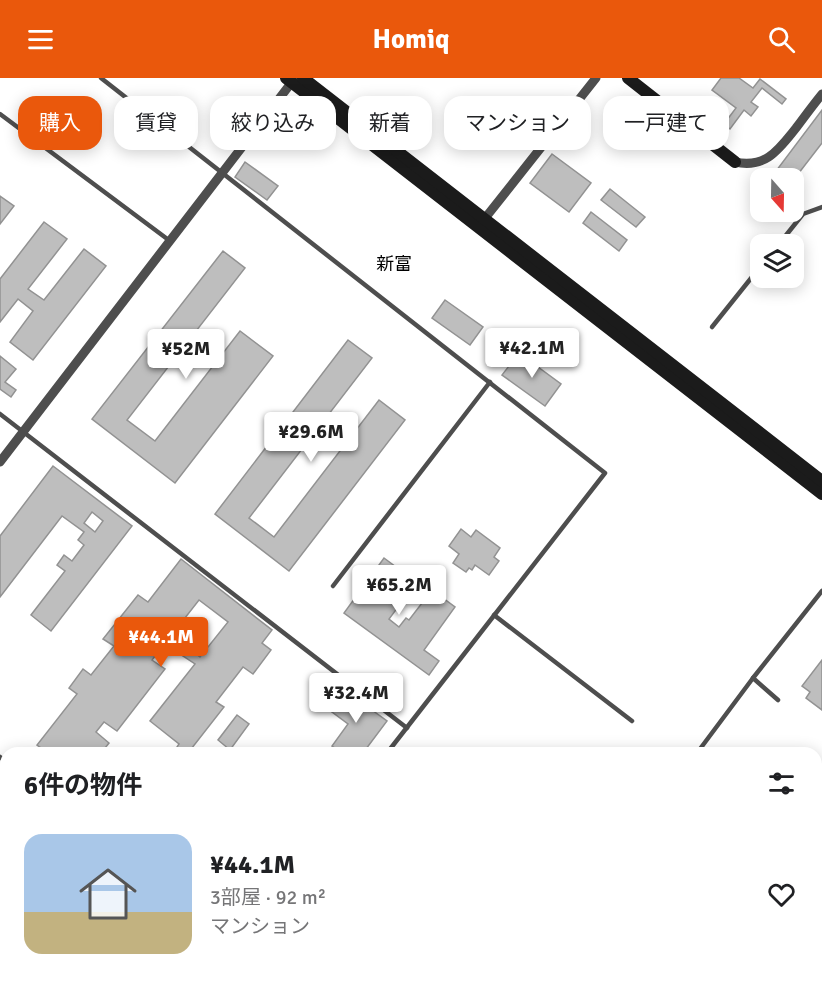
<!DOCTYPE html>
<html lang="ja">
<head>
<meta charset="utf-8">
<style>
  body { margin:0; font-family:Signika,"Noto Sans JP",sans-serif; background:#f6f6f6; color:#202124; height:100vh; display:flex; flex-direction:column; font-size:22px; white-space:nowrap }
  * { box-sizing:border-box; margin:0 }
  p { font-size:20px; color:#757577 }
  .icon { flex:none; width:33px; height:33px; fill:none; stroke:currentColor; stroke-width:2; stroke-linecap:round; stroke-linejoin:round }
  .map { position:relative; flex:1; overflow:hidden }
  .sheet { position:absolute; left:0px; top:669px; width:822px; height:236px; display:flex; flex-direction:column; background:#fff; border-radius:18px 18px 0 0; box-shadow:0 3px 15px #0003 }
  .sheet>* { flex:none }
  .banner { position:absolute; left:18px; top:18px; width:786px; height:54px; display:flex; gap:12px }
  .needle { width:39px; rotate:160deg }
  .tools { position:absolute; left:750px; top:90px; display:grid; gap:12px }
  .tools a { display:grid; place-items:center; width:54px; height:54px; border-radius:12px; background:#fff; box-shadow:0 3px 15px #0003; font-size:30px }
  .price { position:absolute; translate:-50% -51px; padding:0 14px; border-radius:6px; background:#fff; color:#222; font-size:20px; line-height:39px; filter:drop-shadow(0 2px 3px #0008) }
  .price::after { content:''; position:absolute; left:50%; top:36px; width:18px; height:14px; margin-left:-9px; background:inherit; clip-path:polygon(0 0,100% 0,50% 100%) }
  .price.selected { background:#ea580c; color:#fff }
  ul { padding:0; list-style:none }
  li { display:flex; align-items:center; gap:18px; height:150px; padding:0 24px }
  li+li { border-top:2px solid #e0e0e0 }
  li span { display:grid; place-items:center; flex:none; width:168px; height:120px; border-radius:18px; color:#555 }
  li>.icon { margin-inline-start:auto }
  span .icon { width:72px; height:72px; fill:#fffc; stroke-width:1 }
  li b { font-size:26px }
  h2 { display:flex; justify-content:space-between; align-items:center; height:72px; padding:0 24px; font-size:26px }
  .pill { padding:0 21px; border-radius:18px; background:#fff; box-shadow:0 3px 15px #0003; font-size:21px; line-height:54px }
  .pill.selected { background:#ea580c; color:#fff }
  header { display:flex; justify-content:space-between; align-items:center; height:78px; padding:0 24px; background:#ea580c; color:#fff; font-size:27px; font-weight:700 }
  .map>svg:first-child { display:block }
  .building { fill:#bebebe; stroke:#929292; stroke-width:1.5; fill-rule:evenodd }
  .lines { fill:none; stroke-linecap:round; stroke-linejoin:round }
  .lane { stroke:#4e4e4e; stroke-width:4.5 }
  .street { stroke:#4e4e4e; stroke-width:9 }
  .secondary { stroke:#1b1b1b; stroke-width:12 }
  .labels { text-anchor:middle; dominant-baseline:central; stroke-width:4.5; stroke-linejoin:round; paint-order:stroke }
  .neighbourhood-label { font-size:18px; fill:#000; stroke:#fff }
</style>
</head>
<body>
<header><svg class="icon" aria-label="menu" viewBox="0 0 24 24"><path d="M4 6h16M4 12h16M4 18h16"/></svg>Homiq<svg class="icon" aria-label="search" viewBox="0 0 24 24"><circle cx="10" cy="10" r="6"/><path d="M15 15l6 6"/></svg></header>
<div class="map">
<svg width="822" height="904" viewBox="0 0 822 904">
  <rect width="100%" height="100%" fill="#fff"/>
  <g class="building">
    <path d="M721 0H739L753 10 760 1 786 21 782 26 762 10 751 24 758 29 751 38 744 32 730 51 724 46 736 30 712 12Z"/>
    <path d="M697 25 710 35 702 46 688 36Z"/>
    <path d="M822 32V65L795 100H777L773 97Z"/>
    <path d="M552 76 591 105 569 134 530 105Z"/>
    <path d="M245 84 278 108 267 122 235 99Z"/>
    <path d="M610 111 645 139 636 149 601 122Z"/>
    <path d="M0 118 14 128 0 146Z"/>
    <path d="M591 134 627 162 619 173 583 145Z"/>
    <path d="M44 144 67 161 28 211 44 222 84 171 106 188 33 282 10 264 33 233 18 221 0 244V201Z"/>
    <path d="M223 173 245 190 127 342 155 363 240 253 273 278 175 405 92 341Z"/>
    <path d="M445 222 483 249 470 267 432 240Z"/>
    <path d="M348 262 372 280 249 440 274 459 379 322 405 342 289 493 215 436Z"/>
    <path d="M519 275 561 306 545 328 502 297Z"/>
    <path d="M0 278 16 291 5 304 16 312 11 319 0 311Z"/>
    <path d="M53 388 132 448 51 553 31 537 65 493 57 487 64 477 72 483 84 467 78 462 84 454 62 438 0 519V458ZM92 434 103 443 95 454 84 445Z"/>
    <path d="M461 451 471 459 476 452 500 470 494 479 499 483 489 497 475 487 472 492 469 490 466 494 453 485 459 476 449 468Z"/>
    <path d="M384 480 408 498 399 511 407 517 389 541 399 549 406 540 409 542 432 512 455 529 424 572 439 583 429 597 344 535Z"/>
    <path d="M181 481 272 552 262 565 271 572 253 596 243 589 216 624 224 629 188 675H179L175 672 179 666 150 643 195 586 180 576 186 568 200 579 228 544 199 522 152 582 165 591 117 653 104 644 96 654 109 665 101 675H48L37 667 77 616 69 610 83 591 91 597 114 568 103 561 138 517 148 524Z"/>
    <path d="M822 582V632L806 620 810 614 802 608Z"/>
    <path d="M343 611 387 643 363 675H342L332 668 348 646 328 631Z"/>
    <path d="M237 637 249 646 230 672 218 662Z"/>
  </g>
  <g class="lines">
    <g class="lane">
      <path d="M101 0 605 395 387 675"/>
      <path d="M0 36 170 163"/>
      <path d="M779 166 803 136 822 129"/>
      <path d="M712 249 760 189"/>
      <path d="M0 336 407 650"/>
      <path d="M333 508 490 304"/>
      <path d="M494 537 632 643"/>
      <path d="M753 600 778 622"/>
      <path d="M697 675 753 600 822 513"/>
      <path d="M0 679 6 684"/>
      <path d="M284 898 291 904"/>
      <path d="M769 898 776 904"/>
      <path d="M142 904 146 898"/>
      <path d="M524 904 528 898"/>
    </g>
    <g class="street">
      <path d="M735 84C766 91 779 71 796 50 805 38 813 27 822 16"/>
      <path d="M482 144 596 0"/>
      <path d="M0 384 295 0"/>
    </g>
    <g class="secondary">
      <path d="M286 0 822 416"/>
      <path d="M303 0 822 403"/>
      <path d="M628 0 735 84"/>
    </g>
  </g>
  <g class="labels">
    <g class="neighbourhood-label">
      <text x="394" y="186">新富</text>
    </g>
  </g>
</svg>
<div class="tools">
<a><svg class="needle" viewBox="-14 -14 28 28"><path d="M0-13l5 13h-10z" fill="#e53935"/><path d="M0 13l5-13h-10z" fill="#757577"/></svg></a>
<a><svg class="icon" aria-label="layers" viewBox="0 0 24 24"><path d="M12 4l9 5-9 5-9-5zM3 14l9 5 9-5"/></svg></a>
</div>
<b class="price" style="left:532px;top:301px">¥42.1M</b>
<b class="price" style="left:186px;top:302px">¥52M</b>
<b class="price" style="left:311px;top:385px">¥29.6M</b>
<b class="price" style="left:399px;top:538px">¥65.2M</b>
<b class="price selected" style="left:161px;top:590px">¥44.1M</b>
<b class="price" style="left:356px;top:646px">¥32.4M</b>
<div class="banner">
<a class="pill selected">購入</a>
<a class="pill">賃貸</a>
<a class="pill">絞り込み</a>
<a class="pill">新着</a>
<a class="pill">マンション</a>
<a class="pill">一戸建て</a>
</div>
<section class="sheet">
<h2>6件の物件<svg class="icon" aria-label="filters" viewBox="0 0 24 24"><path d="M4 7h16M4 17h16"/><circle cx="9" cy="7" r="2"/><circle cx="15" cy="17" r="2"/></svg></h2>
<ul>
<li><span style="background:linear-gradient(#a9c7e8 65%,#c2b280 0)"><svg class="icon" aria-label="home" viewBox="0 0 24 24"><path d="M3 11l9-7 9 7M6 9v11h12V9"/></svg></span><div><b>¥44.1M</b><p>3部屋 · 92 m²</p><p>マンション</p></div><svg class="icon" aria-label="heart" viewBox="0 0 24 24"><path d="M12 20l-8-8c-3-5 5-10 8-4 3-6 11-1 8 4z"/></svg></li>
</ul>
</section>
</div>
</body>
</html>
